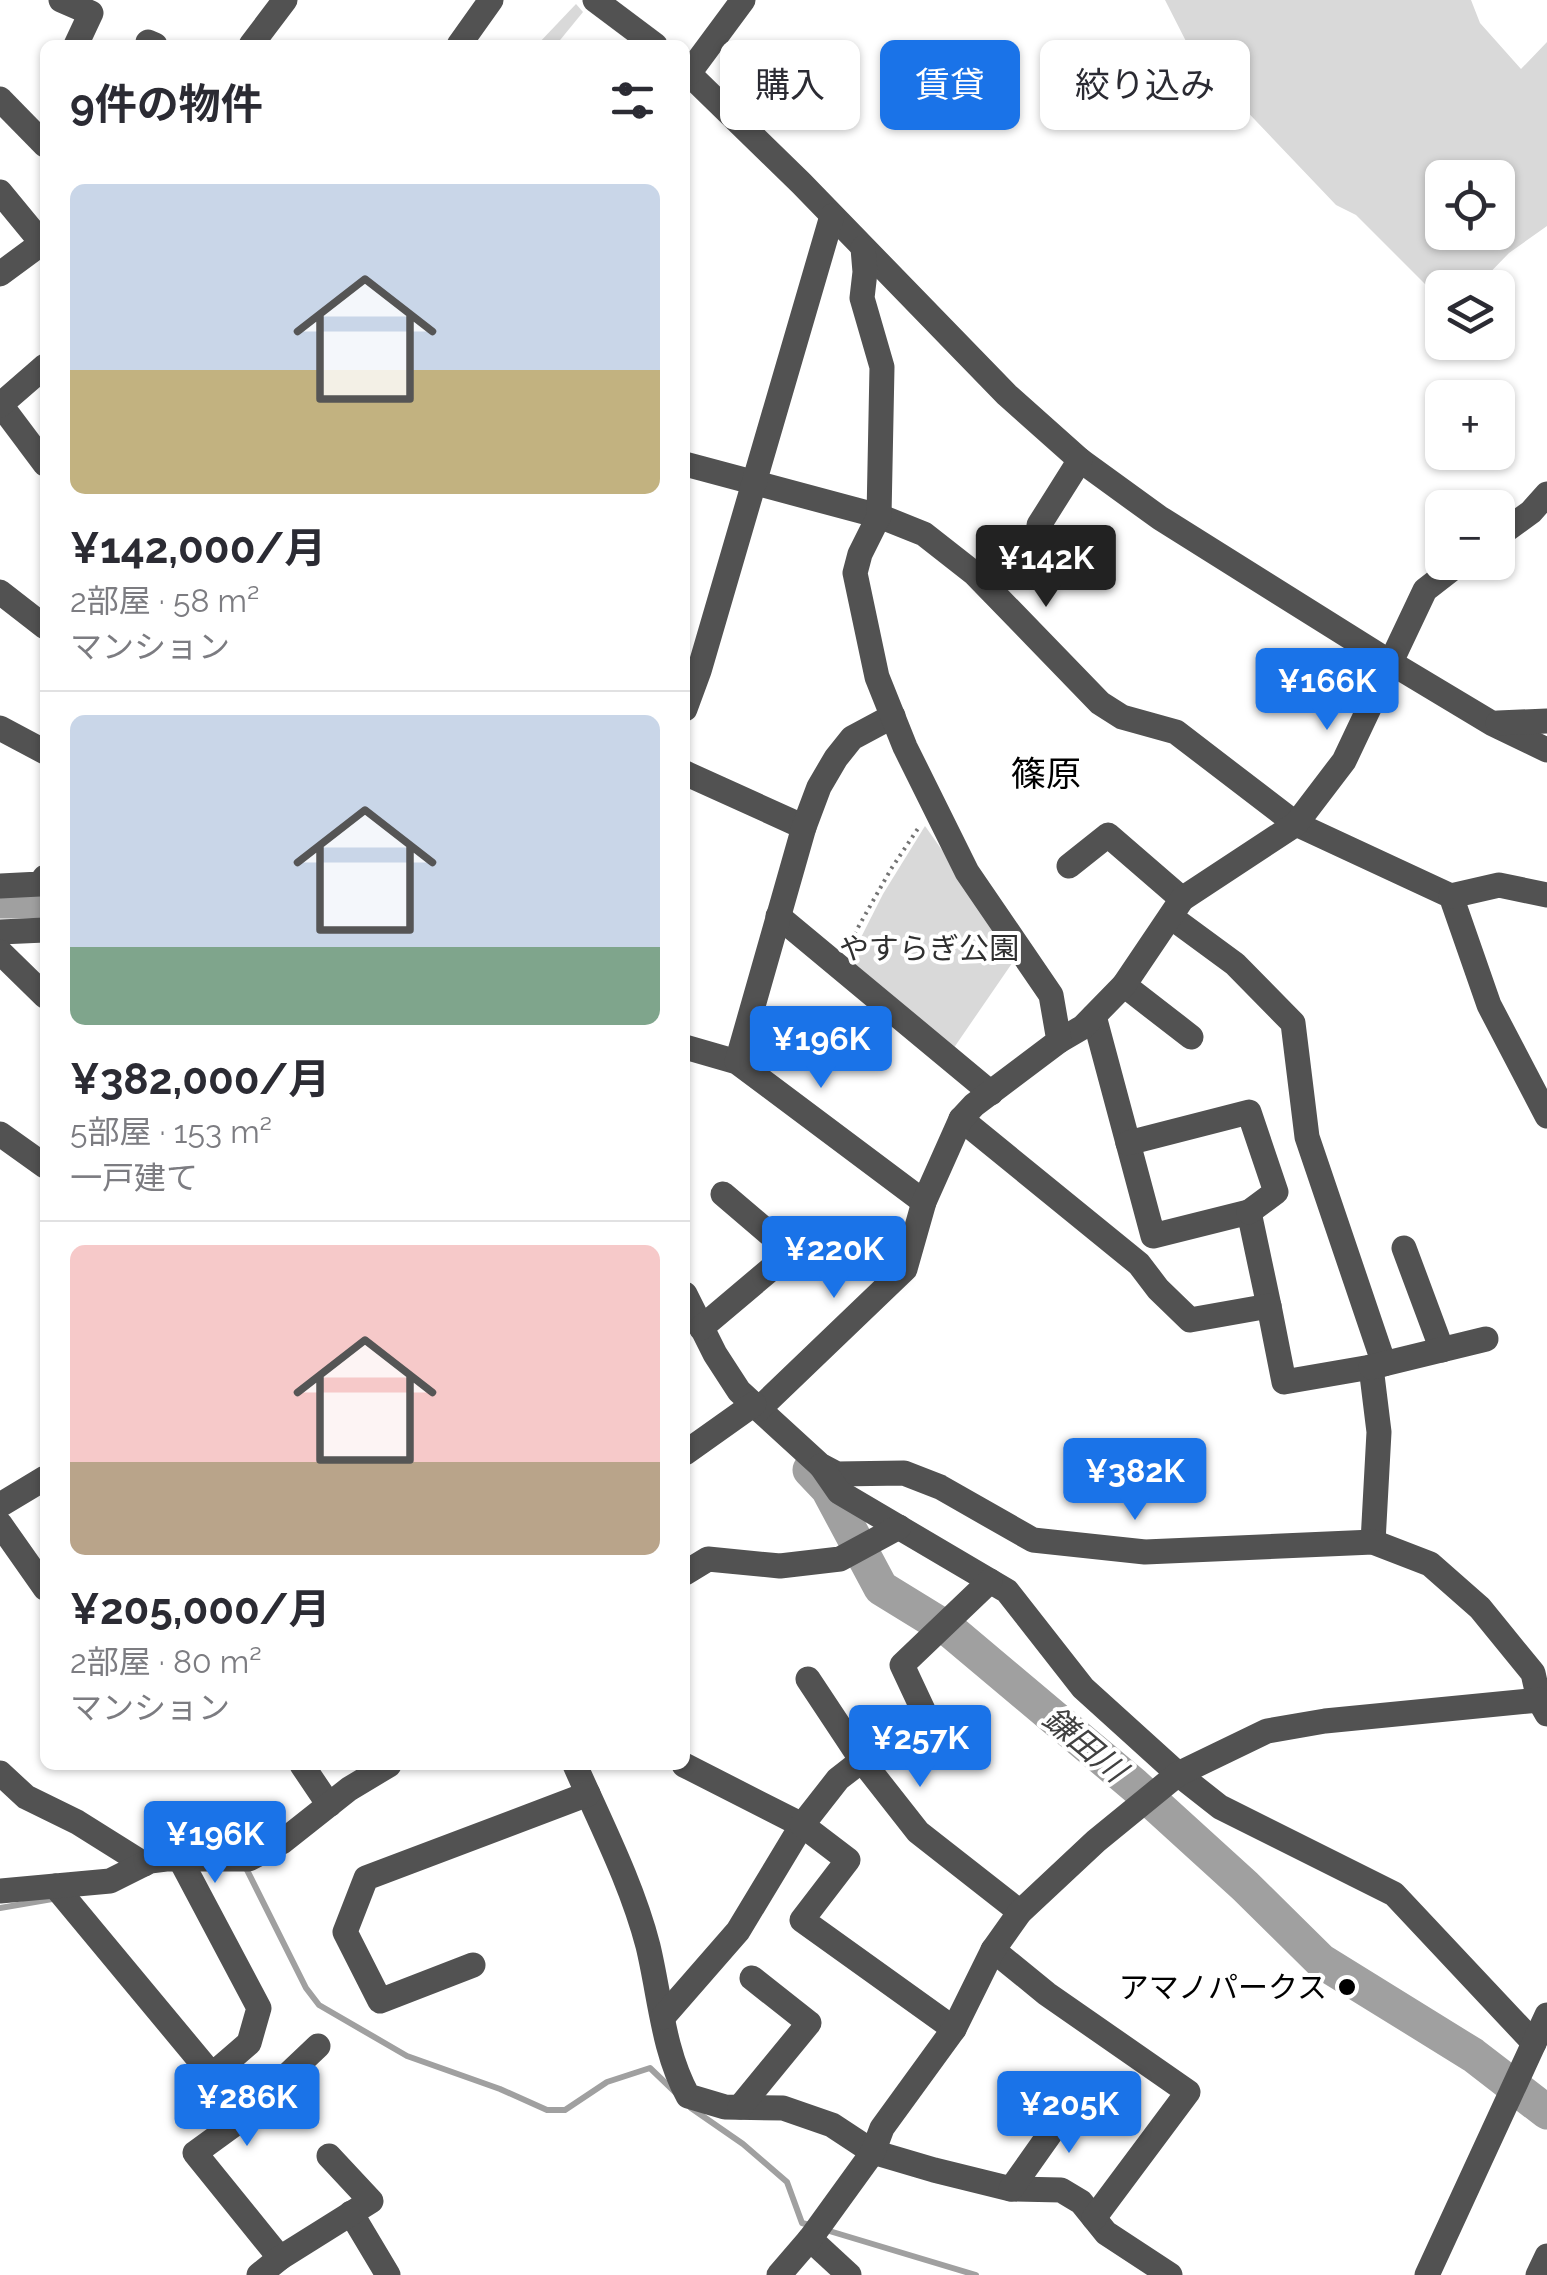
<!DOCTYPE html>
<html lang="ja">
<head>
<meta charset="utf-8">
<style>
  body { margin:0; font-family:Raleway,"Noto Sans JP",sans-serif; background:#f2f2f3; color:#2b2b33; height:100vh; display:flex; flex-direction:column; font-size:38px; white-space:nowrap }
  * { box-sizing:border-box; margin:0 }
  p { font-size:32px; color:#7c7c81 }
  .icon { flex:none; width:55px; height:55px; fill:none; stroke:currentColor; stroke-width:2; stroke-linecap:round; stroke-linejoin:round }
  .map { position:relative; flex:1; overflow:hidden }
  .drawer { position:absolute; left:40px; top:40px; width:650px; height:1730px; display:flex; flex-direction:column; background:#fff; border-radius:15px; box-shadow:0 2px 8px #0004 }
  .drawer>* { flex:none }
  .hud { position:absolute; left:720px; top:40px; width:675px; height:90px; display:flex; gap:20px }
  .fabs { position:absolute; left:1425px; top:160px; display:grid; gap:20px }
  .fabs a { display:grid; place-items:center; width:90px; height:90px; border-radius:15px; background:#fff; box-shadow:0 2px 8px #0004; font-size:50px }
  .price { position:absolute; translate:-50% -85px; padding:0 22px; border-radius:10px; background:#1a73e8; color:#fff; font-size:32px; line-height:65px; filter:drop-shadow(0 2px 5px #0008) }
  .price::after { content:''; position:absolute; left:50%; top:60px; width:30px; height:22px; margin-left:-15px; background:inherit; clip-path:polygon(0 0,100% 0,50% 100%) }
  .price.on { background:#222; color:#fff }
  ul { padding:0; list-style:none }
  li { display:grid; align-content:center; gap:20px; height:530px; padding:0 30px }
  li+li { border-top:2px solid #e1e1e2 }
  li span { display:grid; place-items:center; height:310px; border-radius:15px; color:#555 }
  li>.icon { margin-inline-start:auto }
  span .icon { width:180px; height:180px; fill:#fffc; stroke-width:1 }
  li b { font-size:42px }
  h2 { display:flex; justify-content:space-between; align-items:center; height:120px; padding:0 30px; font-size:42px }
  .tag { padding:0 35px; border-radius:15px; background:#fff; box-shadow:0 2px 8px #0004; font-size:35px; line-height:90px }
  .tag.on { background:#1a73e8; color:#fff }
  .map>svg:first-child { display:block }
  .green { fill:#d9d9d9; fill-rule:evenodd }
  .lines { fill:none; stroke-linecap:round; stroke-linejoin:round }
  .stream { stroke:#a0a0a0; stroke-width:6 }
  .river { stroke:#a0a0a0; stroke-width:35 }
  .path { stroke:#747474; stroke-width:4; stroke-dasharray:2.5 5; stroke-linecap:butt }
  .minor { stroke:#525252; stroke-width:25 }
  .poi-dot { fill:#000; stroke:#fff; stroke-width:4 }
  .labels { text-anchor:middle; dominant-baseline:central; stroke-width:8; stroke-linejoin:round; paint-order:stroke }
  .park-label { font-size:30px; fill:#303030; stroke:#fff }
  .poi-label { font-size:30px; fill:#000; stroke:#fff; text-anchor:end }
  .water-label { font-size:32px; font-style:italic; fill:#414141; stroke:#fff }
  .quarter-label { font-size:35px; fill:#000; stroke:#fff }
</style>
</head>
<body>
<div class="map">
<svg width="1547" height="2275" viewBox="0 0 1547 2275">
  <rect width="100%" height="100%" fill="#fff"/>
  <g class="green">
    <path d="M1165 0H1471L1480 23 1521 69 1547 42V226L1509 253 1476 287 1442 288V301L1356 215 1336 205 1193 55ZM1442 178H1498V232H1442Z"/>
    <path d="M576 4 583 12 556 45H537Z"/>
    <path d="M925 826 1017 956 951 1052 846 967 883 894Z"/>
  </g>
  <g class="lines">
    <g class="stream">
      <path d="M245 1866 306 1988 319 2005 407 2056 500 2089 547 2110H565L607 2082 650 2068 675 2092"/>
      <path d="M0 1908 58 1898"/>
      <path d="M691 2108 743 2144 787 2182 802 2223 813 2226"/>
      <path d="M826 2230 976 2275"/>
    </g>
    <g class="river">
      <path d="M0 901H45"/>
      <path d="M810 1470 828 1489 881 1588 951 1631 1134 1785 1245 1886 1321 1961 1473 2055 1547 2112"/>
    </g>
    <path class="path" d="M847 947 891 869 919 827"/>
    <g class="minor">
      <path d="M61 0 91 13 76 45"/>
      <path d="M595 0 655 45"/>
      <path d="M148 42 155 45"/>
      <path d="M251 45 285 0"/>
      <path d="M459 45 491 0"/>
      <path d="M685 70 801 183 1007 395 1080 460 1160 518 1393 664 1493 724 1547 750"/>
      <path d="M689 73 743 0"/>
      <path d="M0 99 45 145"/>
      <path d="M0 192 42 243 0 274"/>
      <path d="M0 404 45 464"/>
      <path d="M0 405 45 366"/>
      <path d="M685 464 879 516 924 534 975 574 1100 703 1122 717 1176 732 1296 824 1451 896 1489 1005 1547 1116"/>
      <path d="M1039 525 1080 460"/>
      <path d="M1498 536 1531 512 1547 494"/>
      <path d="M0 592 45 627"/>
      <path d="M685 709 699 671 832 216"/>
      <path d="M1498 723 1547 721"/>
      <path d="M0 728 45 752"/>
      <path d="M685 773 804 827"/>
      <path d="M1069 866 1108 835 1182 899"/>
      <path d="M0 886 40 884 45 877"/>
      <path d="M1451 896 1499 885 1547 895"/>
      <path d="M778 916 991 1093"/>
      <path d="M1171 917 1235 964 1293 1023 1307 1137 1384 1364"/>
      <path d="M0 932 45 930"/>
      <path d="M0 952 45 996"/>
      <path d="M1124 985 1191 1037"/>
      <path d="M1094 1016 1153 1236 1249 1212 1269 1306"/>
      <path d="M1059 1041 1083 1027 1124 985 1182 899 1296 824 1344 761 1425 590 1461 562"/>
      <path d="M685 1047 737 1062 924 1202"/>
      <path d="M737 1062 804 827 819 787 836 758 852 738 893 716"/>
      <path d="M961 1119 1139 1264 1158 1289 1190 1320 1269 1306 1284 1382 1371 1367 1379 1432 1373 1542"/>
      <path d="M0 1134 45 1166"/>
      <path d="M1128 1143 1249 1112 1276 1192 1249 1212"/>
      <path d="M1404 1248 1442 1350"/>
      <path d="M685 1294 715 1354 739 1391 820 1465 837 1474 904 1473 940 1487 1033 1540 1145 1552 1373 1542 1430 1564 1480 1608 1533 1673 1539 1700 1547 1714"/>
      <path d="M701 1328 791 1252 723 1194"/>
      <path d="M1371 1367 1486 1339"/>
      <path d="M759 1409 905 1269 924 1202 961 1119 974 1105 1059 1041 1051 995 967 872 905 747 877 677 855 573 860 554 879 516 882 367 862 298 865 272 863 248"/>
      <path d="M685 1453 754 1404"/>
      <path d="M821 1466 839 1492 1007 1591 1083 1688 1178 1774 1220 1807 1394 1894 1534 2043"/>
      <path d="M0 1505 45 1478"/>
      <path d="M0 1524 45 1588"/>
      <path d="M685 1573 708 1559 780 1566 840 1559 899 1527"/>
      <path d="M808 1679 863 1762 918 1832 1020 1912"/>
      <path d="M302 1765 329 1805"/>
      <path d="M575 1765C601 1824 632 1884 648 1946 660 1996 663 2051 688 2096L725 2107 783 2108 832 2125 873 2152 934 2170 1011 2189 1061 2190 1081 2202 1106 2233 1170 2275"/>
      <path d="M0 1773 26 1797 77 1822 144 1864"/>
      <path d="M55 1886 212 2075 249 2043 259 2008 180 1859"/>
      <path d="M0 1891 110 1881 150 1861 166 1859H249L282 1842 349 1789 389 1765"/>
      <path d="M993 1950 1047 1994 1188 2092 1094 2218"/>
      <path d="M473 1965 380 2001 345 1932 366 1878 588 1794"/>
      <path d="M663 2017 738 1931 802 1825 684 1765"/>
      <path d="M954 2029 802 1920 848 1860 802 1825 838 1779 924 1712 902 1665 990 1581"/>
      <path d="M740 2107 809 2023 752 1978"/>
      <path d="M1011 2189 1081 2090"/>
      <path d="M351 2213 388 2275"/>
      <path d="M810 2239 849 2275"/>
      <path d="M280 2258 195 2153 239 2121 318 2046"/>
      <path d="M259 2275 280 2258 371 2201 329 2156"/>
      <path d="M779 2275 810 2239 873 2152 882 2128 954 2029 993 1950 1020 1912 1096 1841 1178 1774 1267 1731 1325 1721 1539 1700"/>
      <path d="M1427 2275 1547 2015"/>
      <path d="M1538 2275 1547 2256"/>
    </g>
  </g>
  <circle class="poi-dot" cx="1347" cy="1987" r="10"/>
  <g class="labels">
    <g class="park-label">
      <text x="929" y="948">やすらぎ公園</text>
    </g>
    <g class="poi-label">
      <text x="1327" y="1987">アマノパークス</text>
    </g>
    <g class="water-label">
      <text transform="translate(1085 1744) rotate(40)">鎌田川</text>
    </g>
    <g class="quarter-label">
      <text x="1046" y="773">篠原</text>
    </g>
  </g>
</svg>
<div class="fabs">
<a><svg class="icon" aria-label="locate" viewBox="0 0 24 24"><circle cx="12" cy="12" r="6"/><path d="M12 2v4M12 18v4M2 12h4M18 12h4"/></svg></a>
<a><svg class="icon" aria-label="layers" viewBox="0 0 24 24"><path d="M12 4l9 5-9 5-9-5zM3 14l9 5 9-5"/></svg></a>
<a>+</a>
<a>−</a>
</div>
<b class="price on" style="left:1046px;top:610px">¥142K</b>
<b class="price" style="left:1327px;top:733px">¥166K</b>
<b class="price" style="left:821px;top:1091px">¥196K</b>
<b class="price" style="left:834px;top:1301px">¥220K</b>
<b class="price" style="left:1135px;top:1523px">¥382K</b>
<b class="price" style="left:920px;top:1790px">¥257K</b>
<b class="price" style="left:215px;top:1886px">¥196K</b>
<b class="price" style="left:247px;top:2149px">¥286K</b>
<b class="price" style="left:1069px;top:2156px">¥205K</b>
<div class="hud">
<a class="tag">購入</a>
<a class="tag on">賃貸</a>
<a class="tag">絞り込み</a>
</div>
<section class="drawer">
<h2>9件の物件<svg class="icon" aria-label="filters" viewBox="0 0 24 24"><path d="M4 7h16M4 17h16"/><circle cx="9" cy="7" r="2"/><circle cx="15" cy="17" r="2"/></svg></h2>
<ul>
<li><span style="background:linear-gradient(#c9d6e8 60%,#c2b280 0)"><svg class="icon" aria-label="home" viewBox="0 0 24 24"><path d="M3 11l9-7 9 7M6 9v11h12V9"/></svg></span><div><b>¥142,000/月</b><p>2部屋 · 58 m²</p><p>マンション</p></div></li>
<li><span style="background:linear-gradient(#c9d6e8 75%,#7fa58c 0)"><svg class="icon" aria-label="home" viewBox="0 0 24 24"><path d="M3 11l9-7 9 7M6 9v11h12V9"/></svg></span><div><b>¥382,000/月</b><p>5部屋 · 153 m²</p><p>一戸建て</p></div></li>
<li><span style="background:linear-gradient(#f6c9c9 70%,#b9a48a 0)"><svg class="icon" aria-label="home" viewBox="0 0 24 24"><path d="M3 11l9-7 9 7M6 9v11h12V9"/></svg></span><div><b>¥205,000/月</b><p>2部屋 · 80 m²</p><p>マンション</p></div></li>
</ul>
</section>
</div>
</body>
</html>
